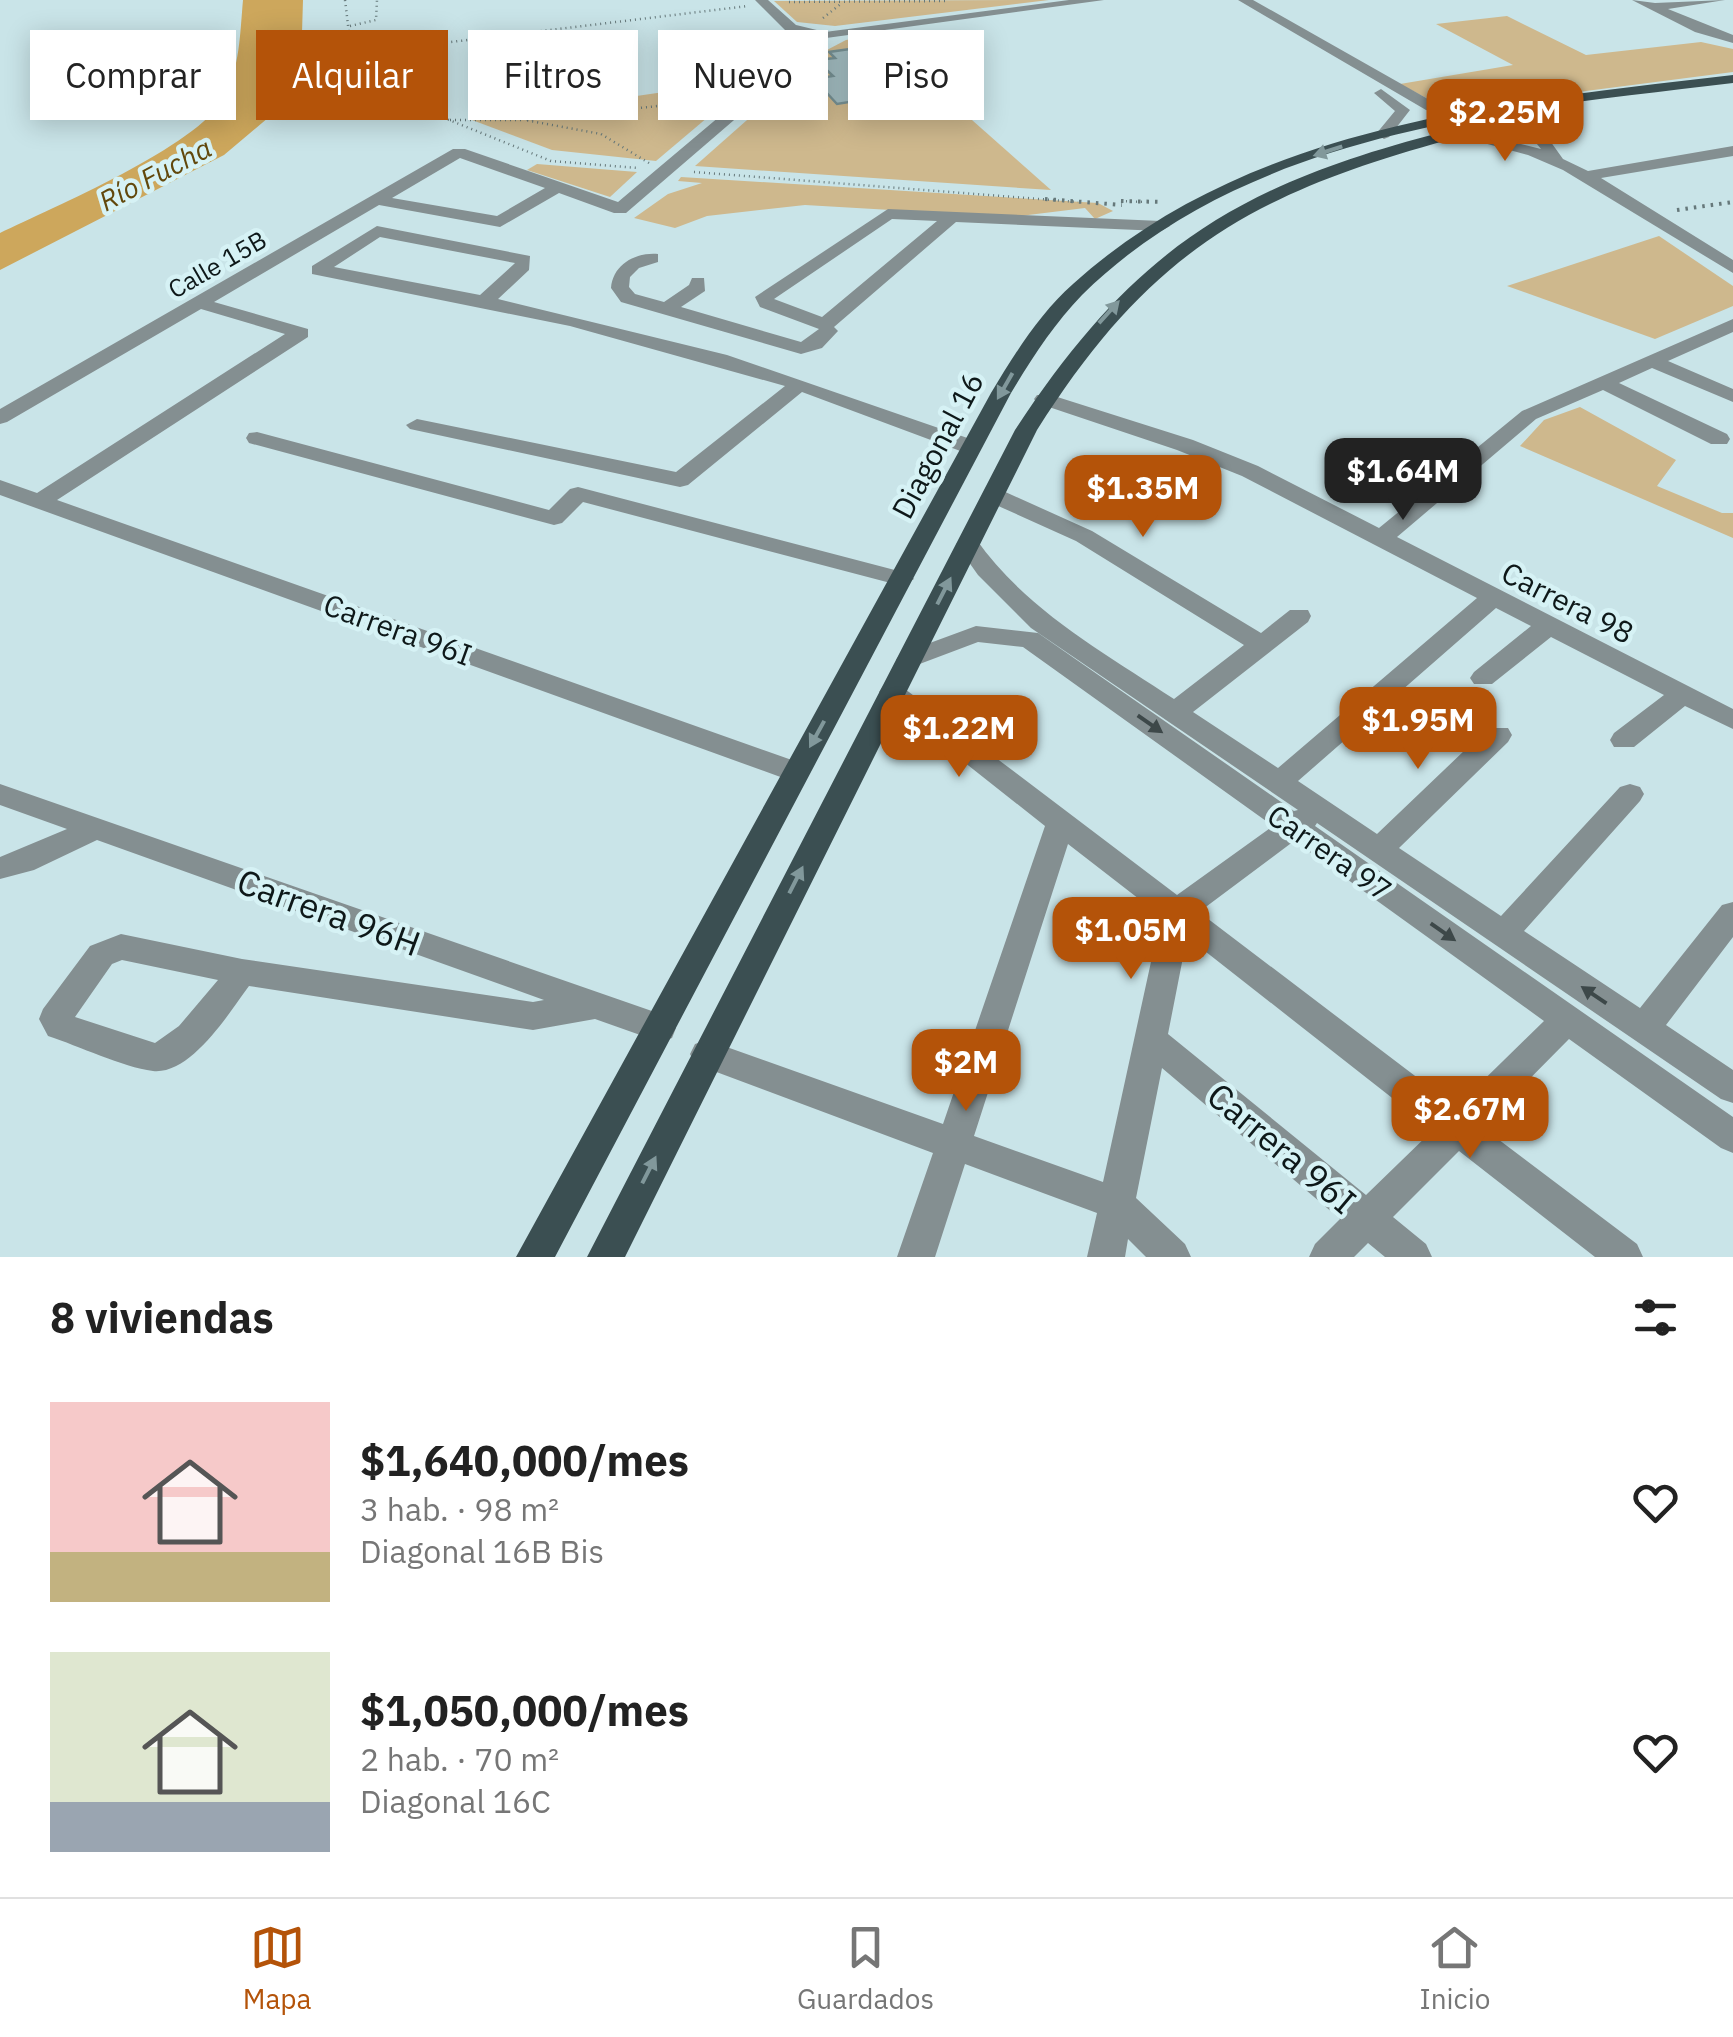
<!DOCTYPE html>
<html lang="es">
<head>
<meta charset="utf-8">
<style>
  body { margin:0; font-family:"IBM Plex Sans",sans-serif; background:#f6f6f6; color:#222; height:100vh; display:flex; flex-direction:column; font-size:38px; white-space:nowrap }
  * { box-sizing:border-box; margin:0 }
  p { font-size:32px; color:#767676 }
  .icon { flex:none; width:55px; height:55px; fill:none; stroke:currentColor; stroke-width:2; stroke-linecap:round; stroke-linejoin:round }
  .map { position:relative; height:1257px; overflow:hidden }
  .drawer { display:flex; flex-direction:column; background:#fff; flex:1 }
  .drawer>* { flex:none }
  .top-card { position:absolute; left:30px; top:30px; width:1000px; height:90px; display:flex; gap:20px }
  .price { position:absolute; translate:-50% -85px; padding:0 22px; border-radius:20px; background:#b45309; color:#fff; font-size:32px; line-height:65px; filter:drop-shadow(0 2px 5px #0008) }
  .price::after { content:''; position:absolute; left:50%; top:60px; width:30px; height:22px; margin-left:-15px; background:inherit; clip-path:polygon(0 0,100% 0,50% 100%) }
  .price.active { background:#222; color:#fff }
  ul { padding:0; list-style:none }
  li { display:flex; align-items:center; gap:30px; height:250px; padding:0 50px }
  li span { display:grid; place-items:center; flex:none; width:280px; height:200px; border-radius:0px; color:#555 }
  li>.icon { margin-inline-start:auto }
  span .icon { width:120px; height:120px; fill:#fffc; stroke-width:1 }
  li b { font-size:42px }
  h2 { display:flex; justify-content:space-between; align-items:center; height:120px; padding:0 50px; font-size:42px }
  .pill { padding:0 35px; border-radius:0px; background:#fff; box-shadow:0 5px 25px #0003; font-size:35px; line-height:90px }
  .pill.active { background:#b45309; color:#fff }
  .tabs { display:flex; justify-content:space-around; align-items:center; height:140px; border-top:2px solid #e0e0e0; background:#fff; font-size:28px; color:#767676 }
  .tabs a { display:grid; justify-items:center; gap:5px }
  .tabs .active { color:#b45309 }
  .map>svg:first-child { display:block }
  .green { fill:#ceb88d }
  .water { fill:#cda75c }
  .building { fill:#a2bcc0; stroke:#779194; stroke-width:2.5 }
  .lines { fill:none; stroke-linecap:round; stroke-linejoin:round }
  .path-far1 { stroke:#66787a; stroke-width:2.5; stroke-dasharray:1 4; stroke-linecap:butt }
  .path { stroke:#66787a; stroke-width:4; stroke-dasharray:2.5 6; stroke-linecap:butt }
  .minor { fill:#848f91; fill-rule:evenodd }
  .major { fill:#3b4f52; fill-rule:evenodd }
  .oneway { fill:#81989b }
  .oneway2 { fill:#3d4849 }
  .labels { text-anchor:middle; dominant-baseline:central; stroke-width:9; stroke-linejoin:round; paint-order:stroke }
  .far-street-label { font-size:25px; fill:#0e1819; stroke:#d6f2f5 }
  .far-water-label { font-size:28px; font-style:italic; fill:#62480c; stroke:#d6f2f5 }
  .street-label { font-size:30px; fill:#0e1819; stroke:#d6f2f5 }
  .near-street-label { font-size:35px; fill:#0e1819; stroke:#d6f2f5 }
</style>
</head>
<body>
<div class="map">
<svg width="1733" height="1257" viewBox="0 0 1733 1257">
  <rect width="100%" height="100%" fill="#c9e4e8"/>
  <g class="green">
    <path d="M1049 0 835 26 797 22 774 1Z"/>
    <path d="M1507 16 1586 55 1701 42 1733 49V72L1469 106 1430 100 1400 84 1513 65 1436 24Z"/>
    <path d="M876 35 1051 190 695 166 825 51 846 40Z"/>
    <path d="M753 79 656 161 552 150 472 120Z"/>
    <path d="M537 164 637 172 610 197 527 170Z"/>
    <path d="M681 177 1098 203 1113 211 1095 219 1085 208 1011 217 805 205 707 216 675 228 634 218 668 194 702 183 678 181Z"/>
    <path d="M1659 236 1733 286V306L1655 339 1507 286Z"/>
    <path d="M1580 407 1676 460 1657 486 1722 513H1733V538L1520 446 1544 420Z"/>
  </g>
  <path class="water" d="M243 0H303L301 65 275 112 224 155 0 270V233C52 208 198 146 224 98 240 67 240 34 243 0Z"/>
  <path class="building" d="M857 48 887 77 876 92 862 93 868 99 837 104 814 79 833 76 816 60 835 58 829 52Z"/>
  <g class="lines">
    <g class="path-far1">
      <path d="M345 0C350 38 349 69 382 93L551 161 638 168"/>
      <path d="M789 2 948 1"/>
      <path d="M823 18 842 3"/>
      <path d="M350 26 376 20 377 0"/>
      <path d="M352 54 748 6"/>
      <path d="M450 120H524"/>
      <path d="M649 163 601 134 525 120 658 106 732 88"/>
      <path d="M694 172 1078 202"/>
      <path d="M1121 201 1145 202"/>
    </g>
    <g class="path">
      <path d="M1045 199 1122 205"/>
      <path d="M1121 201 1163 202"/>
      <path d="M1677 210 1733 202"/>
    </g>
    <g class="minor">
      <path d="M755 0H768L796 25 825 32 1069 0H1104L819 39 806 58 626 213H614L559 193 500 227 379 205 214 302 308 329V337L57 500 806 765 810 772 806 779H786L0 495V480L37 493 285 334 201 309 7 422 0 424V409L453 149H465L618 202 796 52 807 36 786 31ZM460 158 545 188 497 216 392 198Z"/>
      <path d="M1238 0H1253L1435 103 1484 114 1477 118 1426 110Z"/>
      <path d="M1632 0 1655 3 1725 0 1668 9 1733 35V43L1695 32Z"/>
      <path d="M1381 89 1410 110 1389 137 1384 139 1376 134 1395 111 1374 93Z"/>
      <path d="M1552 113 1564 116 1552 125 1548 138 1563 159 1588 171 1733 146V156L1601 178 1733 260V273L1563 170 1528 155 1451 134 1459 129 1541 149 1532 138 1540 120Z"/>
      <path d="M888 209 1161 221 1170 226 1161 231 956 222 834 327 838 331 822 348 801 354 621 302 611 288C613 264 636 252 658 254V262L639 268 630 277 629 287 635 294 664 302 689 285 692 278H704L705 291 681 307 801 342 819 329 760 307 755 297ZM892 219 937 221 822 317 774 299Z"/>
      <path d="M377 226 530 256 529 270 498 299 727 355 979 442 982 447 971 453 963 452 802 392 688 485 680 487 410 429 406 425 417 419 676 472 785 386 570 326 312 274V266ZM380 237 515 263 514 264 480 295 334 267Z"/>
      <path d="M1733 319V332L1668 361 1733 389V402L1652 368 1619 383 1727 434 1730 439 1727 444H1711L1603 390 1536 419 1397 537 1733 709V729L1685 706 1634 747H1614L1610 740 1614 733 1664 695 1551 637 1492 684H1474L1470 678 1474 672 1531 626 1496 608 1298 781 1377 834 1488 728H1508L1512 735 1508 742 1399 848 1501 916 1620 787 1630 784 1640 787 1644 794 1640 801 1524 931 1640 1008 1722 905 1733 902V937L1666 1025 1733 1070V1103L1721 1099 1317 823 1315 826 1733 1117V1153L1721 1148 1569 1039 1482 1127 1637 1244 1643 1257H1595L1459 1151 1393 1217 1426 1244 1432 1257H1385L1368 1243 1354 1257H1309L1315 1244 1340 1219 1162 1068 1136 1198 1185 1244 1191 1257H1146L1128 1239 1125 1257H1087L1097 1213 965 1164 935 1257H897L933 1153 695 1064 690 1054 695 1044 707 1040 943 1124 1045 826 883 698 879 692 883 686H901L1177 895 1273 826 1023 647 978 642 909 668 900 666 896 660 900 654 976 626 1038 633 1294 811 1298 810 1031 628 978 575 956 544 968 537 976 539C1026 610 1103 652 1174 699L1244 645 1076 541 985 500 982 495 985 490H1001L1092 531 1261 633 1290 610H1308L1311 616 1308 622 1193 712 1278 768 1477 598 1242 476 1177 450 1037 403 1034 399 1037 395H1051L1193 440 1258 466 1379 528 1522 411ZM1294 841 1544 1021 1456 1107 1199 912ZM1068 844 1161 916 1103 1182 974 1136ZM1187 937 1433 1130 1366 1195 1168 1034Z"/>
      <path d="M257 432 549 510 570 489 578 487 910 574 914 579 902 586 583 502 562 523 554 525 249 443 246 438 249 433Z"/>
      <path d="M0 784 672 1018 676 1028 672 1038 660 1042 595 1019 533 1030 249 986C229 1013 191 1075 153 1071 122 1067 79 1046 48 1036L39 1019 43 1009 90 946 121 934 242 959 533 1002 544 1000 97 840 34 870 0 879V857L67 829 0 805ZM122 960 218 980 179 1026 155 1043 75 1017 112 964Z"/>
    </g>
    <g class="major">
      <path d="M1733 75V83C1511 110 1250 129 1082 295 1054 324 1032 358 1011 393L555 1257H516L991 393C1014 355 1039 314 1073 284 1251 123 1505 102 1733 75Z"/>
      <path d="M1443 132 1451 137 1448 140C1250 194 1148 254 1037 430L625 1257H587L1015 430C1133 250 1236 185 1443 132Z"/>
    </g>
  </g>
  <defs><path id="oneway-solid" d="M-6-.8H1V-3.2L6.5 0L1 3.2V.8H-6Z" transform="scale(2.5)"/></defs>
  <g class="oneway">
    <use href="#oneway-solid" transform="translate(1328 151) rotate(162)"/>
    <use href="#oneway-solid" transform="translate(1109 312) rotate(-48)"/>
    <use href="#oneway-solid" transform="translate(1005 386) rotate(120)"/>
    <use href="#oneway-solid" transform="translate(944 591) rotate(-63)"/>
    <use href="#oneway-solid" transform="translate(817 734) rotate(119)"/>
    <use href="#oneway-solid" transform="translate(796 880) rotate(-63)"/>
    <use href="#oneway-solid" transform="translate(649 1170) rotate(-63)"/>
  </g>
  <g class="oneway2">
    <use href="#oneway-solid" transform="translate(1150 724) rotate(35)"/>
    <use href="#oneway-solid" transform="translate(1443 932) rotate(35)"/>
    <use href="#oneway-solid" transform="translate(1594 995) rotate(-146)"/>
  </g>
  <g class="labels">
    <g class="far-street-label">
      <text transform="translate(217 264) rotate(-30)">Calle 15B</text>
    </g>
    <g class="far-water-label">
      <text transform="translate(155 174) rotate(-28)">Río Fucha</text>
    </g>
    <g class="street-label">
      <text transform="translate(937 445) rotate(-62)">Diagonal 16</text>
      <text transform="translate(1568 602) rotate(27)">Carrera 98</text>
      <text transform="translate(398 629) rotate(20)">Carrera 96I</text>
      <text transform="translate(1330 852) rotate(35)">Carrera 97</text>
    </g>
    <g class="near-street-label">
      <text transform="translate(329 912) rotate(20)">Carrera 96H</text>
      <text transform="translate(1282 1148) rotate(40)">Carrera 96I</text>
    </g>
  </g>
</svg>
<b class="price" style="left:1505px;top:164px">$2.25M</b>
<b class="price active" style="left:1403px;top:523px">$1.64M</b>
<b class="price" style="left:1143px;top:540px">$1.35M</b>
<b class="price" style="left:1418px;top:772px">$1.95M</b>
<b class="price" style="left:959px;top:780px">$1.22M</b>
<b class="price" style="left:1131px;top:982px">$1.05M</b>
<b class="price" style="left:966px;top:1114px">$2M</b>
<b class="price" style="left:1470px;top:1161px">$2.67M</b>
<div class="top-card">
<a class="pill">Comprar</a>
<a class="pill active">Alquilar</a>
<a class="pill">Filtros</a>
<a class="pill">Nuevo</a>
<a class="pill">Piso</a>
</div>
</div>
<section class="drawer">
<h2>8 viviendas<svg class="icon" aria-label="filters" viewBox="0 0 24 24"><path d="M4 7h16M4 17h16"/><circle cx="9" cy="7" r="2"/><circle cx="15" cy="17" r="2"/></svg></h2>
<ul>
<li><span style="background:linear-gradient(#f6c9c9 75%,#c2b280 0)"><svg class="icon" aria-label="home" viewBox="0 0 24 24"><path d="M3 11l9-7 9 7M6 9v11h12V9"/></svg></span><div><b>$1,640,000/mes</b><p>3 hab. · 98 m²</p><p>Diagonal 16B Bis</p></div><svg class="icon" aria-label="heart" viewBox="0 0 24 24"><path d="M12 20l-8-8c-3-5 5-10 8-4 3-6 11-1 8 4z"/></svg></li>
<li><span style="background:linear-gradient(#dfe7d0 75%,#9aa5b1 0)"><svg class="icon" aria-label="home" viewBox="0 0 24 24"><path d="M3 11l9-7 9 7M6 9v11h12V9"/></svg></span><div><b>$1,050,000/mes</b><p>2 hab. · 70 m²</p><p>Diagonal 16C</p></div><svg class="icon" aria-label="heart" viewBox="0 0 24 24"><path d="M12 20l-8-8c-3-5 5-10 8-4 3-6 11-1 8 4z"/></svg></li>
</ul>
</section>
<nav class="tabs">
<a class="active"><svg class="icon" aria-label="map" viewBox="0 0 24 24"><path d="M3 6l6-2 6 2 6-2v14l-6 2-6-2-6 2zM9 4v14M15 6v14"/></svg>Mapa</a>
<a><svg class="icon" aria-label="saved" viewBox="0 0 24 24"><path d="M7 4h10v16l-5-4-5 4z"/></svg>Guardados</a>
<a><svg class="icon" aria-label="home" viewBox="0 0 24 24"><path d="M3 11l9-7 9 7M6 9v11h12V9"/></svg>Inicio</a>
</nav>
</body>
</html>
